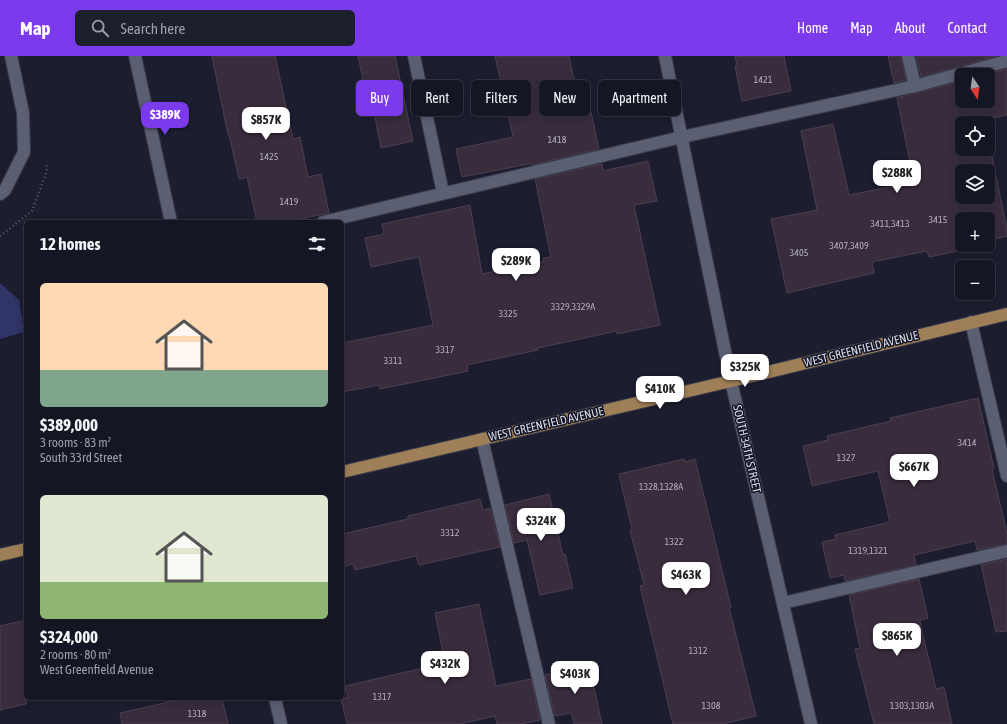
<!DOCTYPE html>
<html lang="en">
<head>
<meta charset="utf-8">
<style>
  body { margin:0; font-family:"Asap Condensed",sans-serif; background:#1e1f2c; color:#f1f3f6; height:100vh; display:flex; flex-direction:column; font-size:15px; white-space:nowrap }
  * { box-sizing:border-box; margin:0 }
  p { font-size:13px; color:#9d9fa6 }
  .icon { flex:none; width:22px; height:22px; fill:none; stroke:currentColor; stroke-width:2; stroke-linecap:round; stroke-linejoin:round }
  .map { position:relative; flex:1; overflow:hidden }
  .details { position:absolute; left:24px; top:164px; width:320px; height:480px; display:flex; flex-direction:column; background:#151624; border-radius:6px; box-shadow:0 2px 10px #0003,0 0 0 1px #343541 }
  .details>* { flex:none }
  .guide { position:absolute; left:356px; top:24px; width:380px; height:36px; display:flex; gap:8px }
  .needle { width:26px; rotate:167deg }
  .tools { position:absolute; left:955px; top:12px; display:grid; gap:8px }
  .tools a { display:grid; place-items:center; width:40px; height:40px; border-radius:6px; background:#151624; box-shadow:0 2px 10px #0003,0 0 0 1px #343541; font-size:20px }
  .price { position:absolute; translate:-50% -34px; padding:0 9px; border-radius:8px; background:#fff; color:#222; font-size:13px; line-height:26px; filter:drop-shadow(0 1px 2px #0008) }
  .price::after { content:''; position:absolute; left:50%; top:24px; width:12px; height:9px; margin-left:-6px; background:inherit; clip-path:polygon(0 0,100% 0,50% 100%) }
  .price.on { background:#7c3aed; color:#fff }
  ul { padding:0; list-style:none }
  li { display:grid; align-content:center; gap:8px; height:212px; padding:0 16px }
  li span { display:grid; place-items:center; height:124px; border-radius:6px; color:#555 }
  li>.icon { margin-inline-start:auto }
  span .icon { width:72px; height:72px; fill:#fffc; stroke-width:1 }
  li b { font-size:17px }
  h2 { display:flex; justify-content:space-between; align-items:center; height:48px; padding:0 16px; font-size:17px }
  .chip { padding:0 14px; border-radius:6px; background:#151624; box-shadow:0 2px 10px #0003,0 0 0 1px #343541; font-size:14px; line-height:36px }
  .chip.on { background:#7c3aed; color:#fff }
  header { display:flex; align-items:center; gap:24px; box-sizing:border-box; height:56px; padding:0 20px; background:#7c3aed; color:#fff }
  header strong { font-size:19px }
  nav { display:flex; gap:22px; margin-inline-start:auto; font-size:14px }
  .search { width:280px; height:36px; background:#1e1f2c; display:flex; align-items:center; gap:10px; box-sizing:border-box; padding:0 14px; border-radius:6px; color:#9d9fa6; font-size:15px }
  .map>svg:first-child { display:block }
  .green { fill:#303466 }
  .building { fill:#392c3d; stroke:#4c3e50; fill-rule:evenodd }
  .lines { fill:none; stroke-linecap:round; stroke-linejoin:round }
  .minor-casing { stroke:#393b49; stroke-width:14 }
  .major-casing { stroke:#393b49; stroke-width:14 }
  .path { stroke:#555767; stroke-width:2.5; stroke-dasharray:1 3; stroke-linecap:butt }
  .minor { stroke:#5b5f74; stroke-width:12 }
  .major { stroke:#9f7f58; stroke-width:12 }
  .labels { text-anchor:middle; dominant-baseline:central; stroke-width:3; stroke-linejoin:round; paint-order:stroke }
  .number-label { font-size:10px; fill:#b0afbc }
  .street-label { font-size:12px; fill:#d8dbe7; stroke:#131526 }
</style>
</head>
<body>
<header>
<strong>Map</strong>
<div class="search"><svg class="icon" aria-label="search" viewBox="0 0 24 24"><circle cx="10" cy="10" r="6"/><path d="M15 15l6 6"/></svg>Search here</div>
<nav><a>Home</a><a>Map</a><a>About</a><a>Contact</a></nav>
</header>
<div class="map">
<svg width="1007" height="668" viewBox="0 0 1007 668">
  <rect width="100%" height="100%" fill="#1c1e30"/>
  <path class="green" d="M0 227 19 244 24 276 0 283Z"/>
  <g class="building">
    <path d="M212 0H275L293 83 300 81 308 121 321 118 329 157 285 166H257L247 121 239 123 229 78 228 79Z"/>
    <path d="M358 0H395L413 85 381 92 372 46 368 47Z"/>
    <path d="M495 0H569L581 58 591 56 599 93 532 109V107L529 108 462 121 456 93 513 81Z"/>
    <path d="M735 0H784L791 35 742 45 735 10H737Z"/>
    <path d="M888 0H901L906 24 894 27Z"/>
    <path d="M916 0H997L921 21Z"/>
    <path d="M1007 13V59L984 64 985 67H962V93H988V81L1007 173V180L988 185V163H962V189H968L962 190 963 194 929 201 927 195 872 206 874 217 787 237 771 163 817 154 801 75 833 68 849 139 914 126 897 42 962 25V45H988V19H984ZM962 115H988V141H962Z"/>
    <path d="M648 105 657 145 634 149 660 269 617 278V275L538 292V294L467 309 468 315 405 328 380 333 379 329 342 336V287L433 269 419 201 371 211 365 182 384 178 382 168 470 149 482 218 544 205 543 202 551 201 535 123 602 108 603 115Z"/>
    <path d="M978 342 994 412 992 413 1007 478V488L977 494 975 485 914 499 916 509 845 525 844 519 830 522 822 486 836 483 835 479 890 466 878 415 812 430 803 390 828 384 827 380 891 365 890 362Z"/>
    <path d="M684 403 685 406 695 403 731 551H729L756 660 723 668H673L640 530 644 529 630 474H632L619 418Z"/>
    <path d="M549 438 563 499 565 498 573 532 540 539 527 484 514 487 505 449Z"/>
    <path d="M480 443 483 454 490 452 500 491 419 509 416 500 355 514 353 508 342 511V478L408 463V460Z"/>
    <path d="M1007 503V575L996 576 981 509Z"/>
    <path d="M919 523 928 562 920 564 921 571 936 633 944 631 952 668H874L855 593 860 592 849 539Z"/>
    <path d="M479 548 496 630 531 623 540 664 521 668H497L495 660 460 668H347L341 642H348L345 630 445 607 435 557Z"/>
    <path d="M26 564V648L0 654V570Z"/>
    <path d="M589 609 602 668H574L571 657 555 660 545 619Z"/>
    <path d="M186 642H222L228 668H122L120 657Z"/>
  </g>
  <g class="lines">
    <defs>
      <g id="minor">
        <path d="M135 0 171 166"/>
        <path d="M414 0 443 137"/>
        <path d="M665 0 731 325 811 668"/>
        <path d="M908 0 915 30"/>
        <path d="M0 138 5 134 24 96 23 57 11 0"/>
        <path d="M323 166 682 81 915 30 1007 5"/>
        <path d="M971 266 1007 420"/>
        <path d="M482 383 549 668"/>
        <path d="M783 547 1007 495"/>
        <path d="M275 642 281 668"/>
      </g>
      <g id="major">
        <path d="M342 416 731 325 1007 258"/>
        <path d="M0 499 26 493"/>
      </g>
    </defs>
    <use href="#minor" class="minor-casing"/>
    <use href="#major" class="major-casing"/>
    <path class="path" d="M0 180 32 155 47 115 46 107"/>
    <use href="#minor" class="minor"/>
    <use href="#major" class="major"/>
  </g>
  <g class="labels">
    <g class="number-label">
      <text x="763" y="23">1421</text>
      <text x="557" y="83">1418</text>
      <text x="269" y="100">1425</text>
      <text x="289" y="145">1419</text>
      <text x="938" y="163">3415</text>
      <text x="890" y="167">3411,3413</text>
      <text x="849" y="189">3407,3409</text>
      <text x="799" y="196">3405</text>
      <text x="573" y="250">3329,3329A</text>
      <text x="508" y="257">3325</text>
      <text x="445" y="293">3317</text>
      <text x="393" y="304">3311</text>
      <text x="967" y="386">3414</text>
      <text x="846" y="401">1327</text>
      <text x="661" y="430">1328,1328A</text>
      <text x="450" y="476">3312</text>
      <text x="674" y="485">1322</text>
      <text x="868" y="494">1319,1321</text>
      <text x="698" y="594">1312</text>
      <text x="382" y="640">1317</text>
      <text x="711" y="649">1308</text>
      <text x="912" y="649">1303,1303A</text>
      <text x="197" y="657">1318</text>
    </g>
    <g class="street-label">
      <text transform="translate(861 293) rotate(-14)">WEST GREENFIELD AVENUE</text>
      <text transform="translate(546 368) rotate(-13)">WEST GREENFIELD AVENUE</text>
      <text transform="translate(747 393) rotate(77)">SOUTH 34TH STREET</text>
    </g>
  </g>
</svg>
<div class="tools">
<a><svg class="needle" viewBox="-14 -14 28 28"><path d="M0-13l5 13h-10z" fill="#e53935"/><path d="M0 13l5-13h-10z" fill="#9d9fa6"/></svg></a>
<a><svg class="icon" aria-label="locate" viewBox="0 0 24 24"><circle cx="12" cy="12" r="6"/><path d="M12 2v4M12 18v4M2 12h4M18 12h4"/></svg></a>
<a><svg class="icon" aria-label="layers" viewBox="0 0 24 24"><path d="M12 4l9 5-9 5-9-5zM3 14l9 5 9-5"/></svg></a>
<a>+</a>
<a>−</a>
</div>
<b class="price on" style="left:165px;top:80px">$389K</b>
<b class="price" style="left:266px;top:85px">$857K</b>
<b class="price" style="left:897px;top:138px">$288K</b>
<b class="price" style="left:516px;top:226px">$289K</b>
<b class="price" style="left:745px;top:332px">$325K</b>
<b class="price" style="left:660px;top:354px">$410K</b>
<b class="price" style="left:914px;top:432px">$667K</b>
<b class="price" style="left:541px;top:486px">$324K</b>
<b class="price" style="left:686px;top:540px">$463K</b>
<b class="price" style="left:897px;top:601px">$865K</b>
<b class="price" style="left:445px;top:629px">$432K</b>
<b class="price" style="left:575px;top:639px">$403K</b>
<div class="guide">
<a class="chip on">Buy</a>
<a class="chip">Rent</a>
<a class="chip">Filters</a>
<a class="chip">New</a>
<a class="chip">Apartment</a>
</div>
<section class="details">
<h2>12 homes<svg class="icon" aria-label="filters" viewBox="0 0 24 24"><path d="M4 7h16M4 17h16"/><circle cx="9" cy="7" r="2"/><circle cx="15" cy="17" r="2"/></svg></h2>
<ul>
<li><span style="background:linear-gradient(#ffd9b3 70%,#7fa58c 0)"><svg class="icon" aria-label="home" viewBox="0 0 24 24"><path d="M3 11l9-7 9 7M6 9v11h12V9"/></svg></span><div><b>$389,000</b><p>3 rooms · 83 m²</p><p>South 33rd Street</p></div></li>
<li><span style="background:linear-gradient(#dfe7d0 70%,#8fb573 0)"><svg class="icon" aria-label="home" viewBox="0 0 24 24"><path d="M3 11l9-7 9 7M6 9v11h12V9"/></svg></span><div><b>$324,000</b><p>2 rooms · 80 m²</p><p>West Greenfield Avenue</p></div></li>
</ul>
</section>
</div>
</body>
</html>
